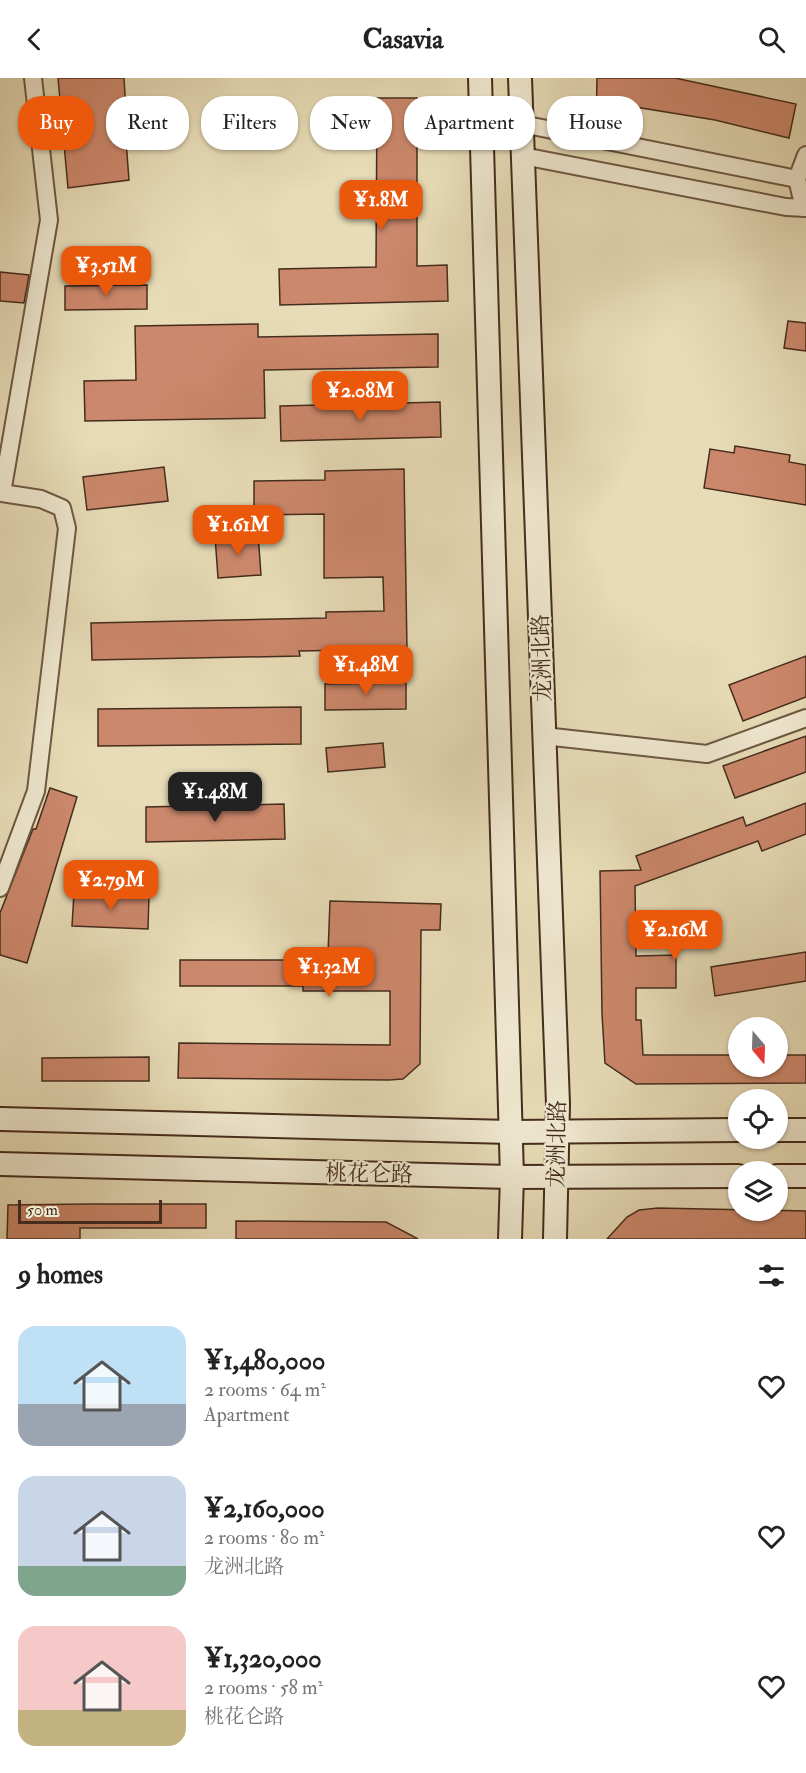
<!DOCTYPE html>
<html lang="en">
<head>
<meta charset="utf-8">
<style>
  body { margin:0; font-family:"IM FELL Double Pica","Noto Serif SC",serif; background:#f2f2f2; color:#222; height:100vh; display:flex; flex-direction:column; font-size:22px; white-space:nowrap }
  * { box-sizing:border-box; margin:0 }
  p { font-size:20px; color:#767676 }
  .icon { flex:none; width:33px; height:33px; fill:none; stroke:currentColor; stroke-width:2; stroke-linecap:round; stroke-linejoin:round }
  .map { position:relative; height:1161px; overflow:hidden }
  .drawer { display:flex; flex-direction:column; background:#fff; flex:1 }
  .drawer>* { flex:none }
  .top-card { position:absolute; left:18px; top:18px; width:771px; height:54px; display:flex; gap:12px }
  .needle { width:39px; rotate:161deg }
  .buttons { position:absolute; left:728px; top:939px; display:grid; gap:12px }
  .buttons a { display:grid; place-items:center; width:60px; height:60px; border-radius:50%; background:#fff; box-shadow:0 2px 4px #0004; font-size:30px }
  .scale { position:absolute; left:18px; bottom:15px; width:144px; box-sizing:border-box; padding-left:6px; border:3px solid #452c1c; border-top:0; font-size:16px; line-height:21px; white-space:nowrap; color:#452c1c; -webkit-text-stroke:4px #efe8d0; paint-order:stroke }
  .price { position:absolute; translate:-50% -51px; padding:0 14px; border-radius:12px; background:#ea580c; color:#fff; font-size:20px; line-height:39px; filter:drop-shadow(0 2px 3px #0008) }
  .price::after { content:''; position:absolute; left:50%; top:36px; width:18px; height:14px; margin-left:-9px; background:inherit; clip-path:polygon(0 0,100% 0,50% 100%) }
  .price.current { background:#222; color:#fff }
  ul { padding:0; list-style:none }
  li { display:flex; align-items:center; gap:18px; height:150px; padding:0 18px }
  li span { display:grid; place-items:center; flex:none; width:168px; height:120px; border-radius:18px; color:#555 }
  li>.icon { margin-inline-start:auto }
  span .icon { width:72px; height:72px; fill:#fffc; stroke-width:1 }
  li b { font-size:26px }
  h2 { display:flex; justify-content:space-between; align-items:center; height:72px; padding:0 18px; font-size:26px }
  .chip { padding:0 21px; border-radius:24px; background:#fff; box-shadow:0 2px 4px #0004; font-size:21px; line-height:54px }
  .chip.current { background:#ea580c; color:#fff }
  header { display:flex; justify-content:space-between; align-items:center; height:78px; padding:0 18px; background:#fff; font-size:27px; font-weight:700 }
  .map>svg:first-child { display:block }
  .building { fill:#cc886c; stroke:#452c1c; stroke-width:1.5 }
  .lines { fill:none; stroke-linecap:round; stroke-linejoin:round }
  .minor-casing { stroke:#6e5843; stroke-width:20 }
  .secondary-casing { stroke:#452c1c; stroke-width:26 }
  .minor { stroke:#efe8d0; stroke-width:16 }
  .secondary { stroke:#efe8d0; stroke-width:22 }
  .labels { text-anchor:middle; dominant-baseline:central; stroke-width:4.5; stroke-linejoin:round; paint-order:stroke }
  .street-label { font-size:22px; fill:#452c1c; stroke:#efe8d0 }
</style>
</head>
<body>
<header><svg class="icon" aria-label="back" viewBox="0 0 24 24"><path d="M15 5l-7 7 7 7"/></svg>Casavia<svg class="icon" aria-label="search" viewBox="0 0 24 24"><circle cx="10" cy="10" r="6"/><path d="M15 15l6 6"/></svg></header>
<div class="map">
<svg width="806" height="1161" viewBox="0 0 806 1161">
  <rect width="100%" height="100%" fill="#e7dcb7"/>
  <filter id="stains"><feTurbulence type="fractalNoise" baseFrequency=".00333" numOctaves="4"/><feColorMatrix values="0 0 0 0 .2 0 0 0 0 .09 0 0 0 0 .02 0 0 0 .5 -.17"/></filter>
  <radialGradient id="worn" r=".72"><stop offset=".6" stop-color="#630" stop-opacity="0"/><stop offset="1" stop-color="#630" stop-opacity=".3"/></radialGradient>
  <g class="building">
    <path d="M58 0H124L126 35 124 36 129 102 68 110Z"/>
    <path d="M597 0H675L796 26 789 60 715 42 635 29 634 50 596 47Z"/>
    <path d="M377 20H417V188L447 187 448 223 280 227 279 191 376 189Z"/>
    <path d="M0 194 29 197 24 225 0 223Z"/>
    <path d="M147 207V231L65 232V208Z"/>
    <path d="M788 243 806 245V273L784 270Z"/>
    <path d="M258 246V259L438 256V289L264 292 265 340 85 343 84 303 136 302 135 248Z"/>
    <path d="M440 324 441 359 281 363 280 328Z"/>
    <path d="M735 368 790 377 789 384 806 387V427L704 410 710 371 734 375Z"/>
    <path d="M164 389 168 423 87 432 83 399Z"/>
    <path d="M404 391 407 571 299 573 300 578 92 582 91 545 326 540V534L384 533 383 499 324 500V436L254 437V403L325 402V393Z"/>
    <path d="M258 455 261 497 218 500 215 458Z"/>
    <path d="M806 578V619L743 643 729 607Z"/>
    <path d="M406 605V631L325 632V606Z"/>
    <path d="M301 629V666L98 668V631Z"/>
    <path d="M806 658V694L735 720 723 688Z"/>
    <path d="M383 665 385 689 328 694 326 670Z"/>
    <path d="M50 710 77 719 27 885 0 877V835L33 751H36Z"/>
    <path d="M806 725V756L762 773 758 763 635 808 636 878 676 877V910H636V942H641L643 977H738V988H777V977H806V1005L636 1006 605 985 602 936 600 793 641 792 636 778 743 739 746 748Z"/>
    <path d="M284 726 285 761 146 764V729Z"/>
    <path d="M74 815 149 817 148 851 72 848Z"/>
    <path d="M330 823 441 826 440 852H421L420 986 403 1001 389 1002 178 1000 179 965 390 967V913H303V908H180V882H303L304 876H328Z"/>
    <path d="M806 874V903L715 918 711 889Z"/>
    <path d="M149 979V1003H42V980Z"/>
    <path d="M89 1126H206V1150H80V1161H7L8 1127Z"/>
    <path d="M658 1130 806 1133V1161H607L627 1139 639 1132Z"/>
    <path d="M236 1143 386 1144 418 1161H236Z"/>
  </g>
  <g class="lines">
    <defs>
      <g id="minor">
        <path d="M522 46 797 101"/>
        <path d="M523 78 786 129 806 130"/>
        <path d="M804 130 797 101 806 77"/>
        <path d="M544 658 707 676 806 640"/>
        <path d="M0 810 36 713 67 450 62 430 41 421 2 415 49 142 33 0"/>
      </g>
      <g id="secondary">
        <path d="M480 0 512 1099 510 1161"/>
        <path d="M520 0 558 1026 555 1161"/>
        <path d="M0 1041 511 1054 738 1052"/>
        <path d="M777 1052H806"/>
        <path d="M0 1086 512 1099 738 1098"/>
        <path d="M777 1098H806"/>
      </g>
    </defs>
    <use href="#minor" class="minor-casing"/>
    <use href="#secondary" class="secondary-casing"/>
    <use href="#minor" class="minor"/>
    <use href="#secondary" class="secondary"/>
  </g>
  <g class="labels">
    <g class="street-label">
      <text transform="translate(542 580) rotate(-92)">龙洲北路</text>
      <text transform="translate(557 1066) rotate(-89)">龙洲北路</text>
      <text transform="translate(369 1096) rotate(1)">桃花仑路</text>
    </g>
  </g>
  <rect width="100%" height="100%" filter="url(#stains)"/>
  <rect width="100%" height="100%" fill="url(#worn)"/>
</svg>
<div class="buttons">
<a><svg class="needle" viewBox="-14 -14 28 28"><path d="M0-13l5 13h-10z" fill="#e53935"/><path d="M0 13l5-13h-10z" fill="#767676"/></svg></a>
<a><svg class="icon" aria-label="locate" viewBox="0 0 24 24"><circle cx="12" cy="12" r="6"/><path d="M12 2v4M12 18v4M2 12h4M18 12h4"/></svg></a>
<a><svg class="icon" aria-label="layers" viewBox="0 0 24 24"><path d="M12 4l9 5-9 5-9-5zM3 14l9 5 9-5"/></svg></a>
</div>
<div class="scale">50 m</div>
<b class="price" style="left:381px;top:153px">¥1.8M</b>
<b class="price" style="left:106px;top:219px">¥3.51M</b>
<b class="price" style="left:360px;top:344px">¥2.08M</b>
<b class="price" style="left:238px;top:478px">¥1.61M</b>
<b class="price" style="left:366px;top:618px">¥1.48M</b>
<b class="price current" style="left:215px;top:745px">¥1.48M</b>
<b class="price" style="left:111px;top:833px">¥2.79M</b>
<b class="price" style="left:675px;top:883px">¥2.16M</b>
<b class="price" style="left:329px;top:920px">¥1.32M</b>
<div class="top-card">
<a class="chip current">Buy</a>
<a class="chip">Rent</a>
<a class="chip">Filters</a>
<a class="chip">New</a>
<a class="chip">Apartment</a>
<a class="chip">House</a>
</div>
</div>
<section class="drawer">
<h2>9 homes<svg class="icon" aria-label="filters" viewBox="0 0 24 24"><path d="M4 7h16M4 17h16"/><circle cx="9" cy="7" r="2"/><circle cx="15" cy="17" r="2"/></svg></h2>
<ul>
<li><span style="background:linear-gradient(#bfe0f5 65%,#9aa5b1 0)"><svg class="icon" aria-label="home" viewBox="0 0 24 24"><path d="M3 11l9-7 9 7M6 9v11h12V9"/></svg></span><div><b>¥1,480,000</b><p>2 rooms · 64 m²</p><p>Apartment</p></div><svg class="icon" aria-label="heart" viewBox="0 0 24 24"><path d="M12 20l-8-8c-3-5 5-10 8-4 3-6 11-1 8 4z"/></svg></li>
<li><span style="background:linear-gradient(#c9d6e8 75%,#7fa58c 0)"><svg class="icon" aria-label="home" viewBox="0 0 24 24"><path d="M3 11l9-7 9 7M6 9v11h12V9"/></svg></span><div><b>¥2,160,000</b><p>2 rooms · 80 m²</p><p>龙洲北路</p></div><svg class="icon" aria-label="heart" viewBox="0 0 24 24"><path d="M12 20l-8-8c-3-5 5-10 8-4 3-6 11-1 8 4z"/></svg></li>
<li><span style="background:linear-gradient(#f6c9c9 70%,#c2b280 0)"><svg class="icon" aria-label="home" viewBox="0 0 24 24"><path d="M3 11l9-7 9 7M6 9v11h12V9"/></svg></span><div><b>¥1,320,000</b><p>2 rooms · 58 m²</p><p>桃花仑路</p></div><svg class="icon" aria-label="heart" viewBox="0 0 24 24"><path d="M12 20l-8-8c-3-5 5-10 8-4 3-6 11-1 8 4z"/></svg></li>
</ul>
</section>
</body>
</html>
